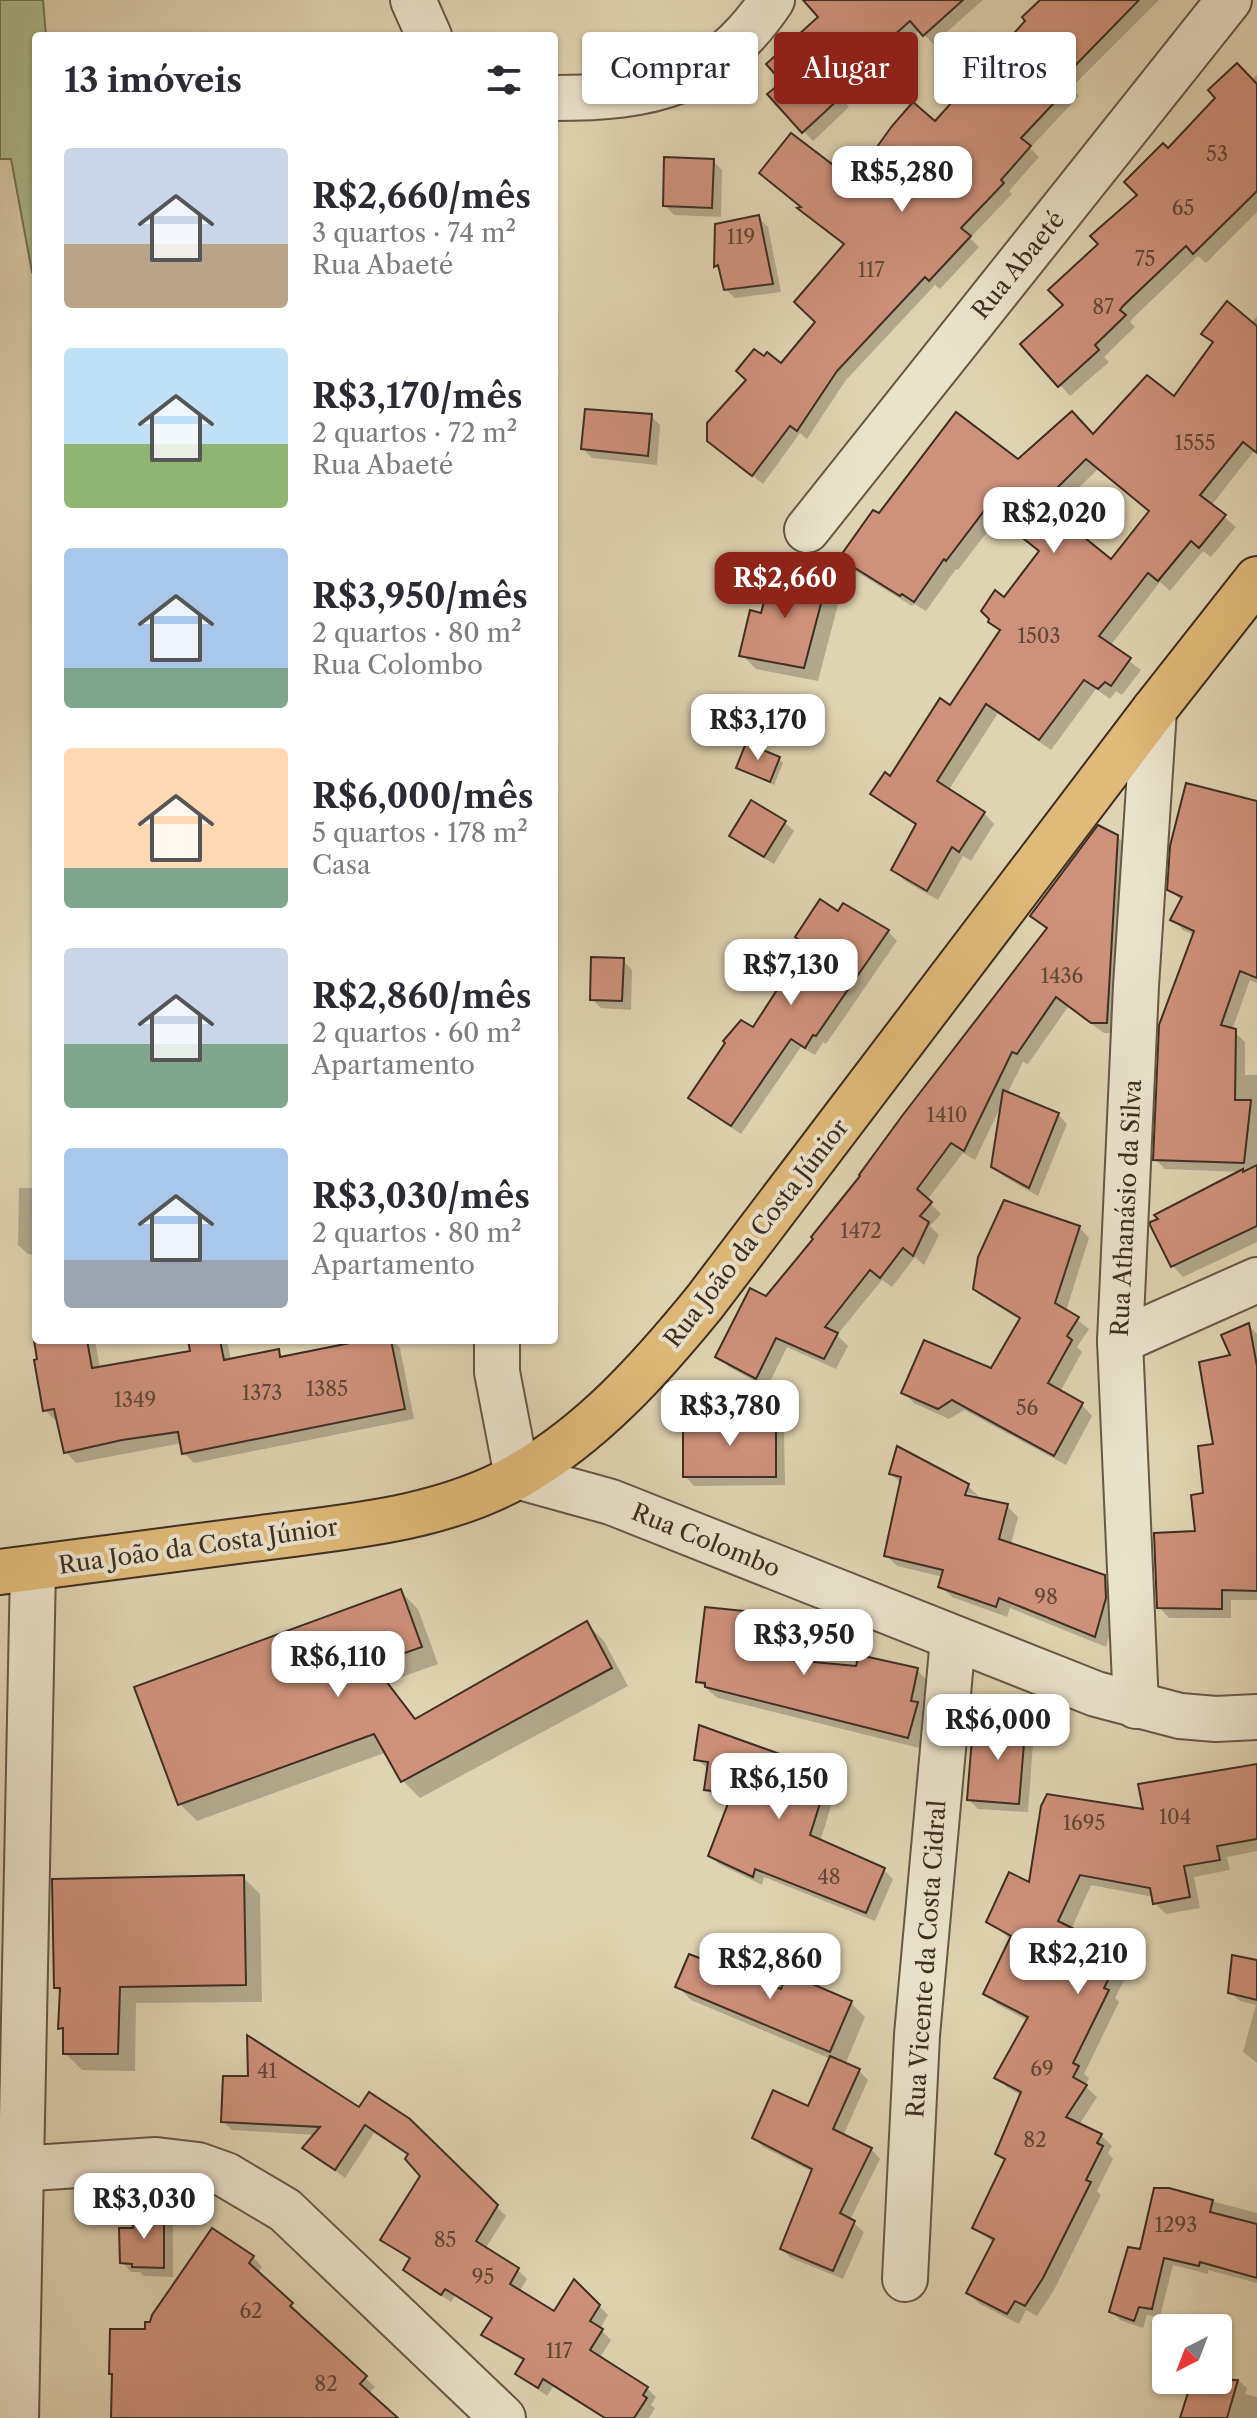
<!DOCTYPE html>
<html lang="pt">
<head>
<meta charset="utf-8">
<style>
  body { margin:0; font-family:"Libre Caslon Text",serif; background:#f2f2f3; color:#2b2b33; height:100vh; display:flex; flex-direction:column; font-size:30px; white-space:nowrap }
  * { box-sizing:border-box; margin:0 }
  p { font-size:26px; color:#7c7c81 }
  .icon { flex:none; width:44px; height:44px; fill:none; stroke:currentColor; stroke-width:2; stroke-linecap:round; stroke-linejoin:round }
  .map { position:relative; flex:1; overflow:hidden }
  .side { position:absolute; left:32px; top:32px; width:526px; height:1312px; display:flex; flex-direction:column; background:#fff; border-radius:8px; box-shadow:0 2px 6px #0004 }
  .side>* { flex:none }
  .guide { position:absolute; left:582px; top:32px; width:554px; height:72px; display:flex; gap:16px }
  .needle { width:52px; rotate:222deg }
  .fabs { position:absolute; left:1152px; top:2314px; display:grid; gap:16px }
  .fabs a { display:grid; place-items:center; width:80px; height:80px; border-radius:8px; background:#fff; box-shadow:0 2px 6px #0004; font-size:40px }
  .price { position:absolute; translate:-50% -68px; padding:0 18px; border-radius:16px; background:#fff; color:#222; font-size:26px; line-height:52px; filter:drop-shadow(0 2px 4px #0008) }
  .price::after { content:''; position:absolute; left:50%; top:48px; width:24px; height:18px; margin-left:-12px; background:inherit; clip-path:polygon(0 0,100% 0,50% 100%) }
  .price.active { background:#8f2418; color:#fff }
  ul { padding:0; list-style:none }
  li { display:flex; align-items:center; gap:24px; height:200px; padding:0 32px }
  li span { display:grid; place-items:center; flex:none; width:224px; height:160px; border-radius:8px; color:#555 }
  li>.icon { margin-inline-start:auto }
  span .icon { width:96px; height:96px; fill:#fffc; stroke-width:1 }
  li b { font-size:34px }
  h2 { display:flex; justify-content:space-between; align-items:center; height:96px; padding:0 32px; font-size:34px }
  .chip { padding:0 28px; border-radius:8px; background:#fff; box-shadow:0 2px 6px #0004; font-size:28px; line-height:72px }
  .chip.active { background:#8f2418; color:#fff }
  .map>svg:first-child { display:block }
  .green { fill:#aebe8f; stroke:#767658; stroke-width:2 }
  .shadow { fill:#0003; fill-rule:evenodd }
  .building { fill:#ce917a; stroke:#3e2e22; stroke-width:2; fill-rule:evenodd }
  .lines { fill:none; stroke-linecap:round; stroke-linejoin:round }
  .minor-casing { stroke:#665846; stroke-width:48 }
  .major-casing { stroke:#3e2e22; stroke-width:48 }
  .minor { stroke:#eae3cc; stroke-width:44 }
  .major { stroke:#e0ba78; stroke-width:44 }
  .labels { text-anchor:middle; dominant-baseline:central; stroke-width:8; stroke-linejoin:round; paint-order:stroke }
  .number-label { font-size:20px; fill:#624738 }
  .street-label { font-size:24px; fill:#3e2e22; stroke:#eae3cc }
</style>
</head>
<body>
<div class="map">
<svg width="1257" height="2418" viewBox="0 0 1257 2418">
  <rect width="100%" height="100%" fill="#dfd4b1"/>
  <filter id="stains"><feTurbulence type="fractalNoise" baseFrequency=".0025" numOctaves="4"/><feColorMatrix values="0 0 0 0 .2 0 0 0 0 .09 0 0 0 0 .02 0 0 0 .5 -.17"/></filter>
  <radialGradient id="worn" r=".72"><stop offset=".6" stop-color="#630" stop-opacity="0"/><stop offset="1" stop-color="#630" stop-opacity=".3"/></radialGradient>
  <path class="green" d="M0 0H43L46 36H36V271L32 272 11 159H0Z"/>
  <g class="shadow">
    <path d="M826 0H983L933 44 920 30 842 99 849 107 813 141 770 95 785 82 821 17Z"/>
    <path d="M1043 0H1159L1071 88 1079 96 1030 148 1039 157 1009 191 1012 194 970 238 979 247 940 289 935 285 846 380 807 439 800 433 763 484 709 440 781 365 818 322 845 245 801 209 854 183 935 124 1028 21Z"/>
    <path d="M1257 75V212L1206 263 1198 256 1134 317 1130 322 1135 327 1104 357 1109 362 1070 396 1023 344 1066 305 1100 245 1140 195 1168 150Z"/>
    <path d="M713 161 722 170 721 217 674 215 665 205Z"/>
    <path d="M759 218 768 227 781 292 735 298 725 289 722 272 716 266Z"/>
    <path d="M1257 316V453L1254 451 1211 506 1236 527 1211 557 1203 551 1170 591 1160 582 1110 646 1141 670 1122 695 1116 691 1110 699 1096 689 1051 750 998 713 948 791 984 813 994 824 971 861 963 856 938 900 905 881 894 870 917 826 884 805 873 794 891 778 951 708 1001 632 990 621 1040 552 1001 521 1000 523 996 520 958 570 956 569 926 611 914 604 912 606 852 569 841 558 879 516 1018 462 1094 436 1174 399 1214 344 1204 333 1251 324ZM1098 469 1151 512 1111 562 1052 514Z"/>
    <path d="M651 416 660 425 657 465 592 458 583 449Z"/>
    <path d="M826 583 840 597 818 681 756 669 742 655 763 615Z"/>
    <path d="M779 759 783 763 774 785 738 767Z"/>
    <path d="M1257 807V983L1250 980 1232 1030 1245 1042V1075H1257V1242L1183 1277 1173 1266 1152 1225 1242 1172 1165 1169 1155 1159 1194 935 1183 930 1173 919 1182 901 1169 889Z"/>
    <path d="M784 822 794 831 774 864 741 845 732 836Z"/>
    <path d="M1117 836 1128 848 1118 1033H1104L1068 1007 1028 1064 1023 1062 1007 1094 1058 1114 1067 1124 1038 1196 1003 1176 993 1166 1001 1106 975 1160 963 1153 927 1200 941 1214 930 1226 939 1235 924 1265 915 1257 892 1287 882 1280 837 1335 848 1346 836 1369 787 1347 767 1388 729 1367 718 1356 815 1239 1048 930 1033 916Z"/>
    <path d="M838 914 888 931 897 941 826 1044 823 1042 815 1055 801 1047 741 1134 700 1107 691 1097 754 1030Z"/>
    <path d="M623 960 632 970 631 1010 601 1008 592 999Z"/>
    <path d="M32 998H36V1039L32 1035Z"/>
    <path d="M19 1188H36V1255L28 1254 18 1245Z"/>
    <path d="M1079 1227 1089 1238 1066 1311 1089 1329 1077 1347 1082 1352 1060 1392 1082 1405 1092 1416 1066 1465 964 1410 949 1419 914 1403 903 1392 992 1370 1021 1320 987 1299 976 1288Z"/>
    <path d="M1248 1325 1257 1334V1600H1231V1618H1169L1159 1607 1197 1533 1233 1357Z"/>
    <path d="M36 1332V1340H95L100 1369 192 1352 190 1340H227L231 1361 278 1352 285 1358 376 1340H392L400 1348 414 1419 194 1463 184 1453 182 1443 76 1463 66 1452 58 1420H55L45 1410 35 1333Z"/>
    <path d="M775 1421 784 1430 785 1485 694 1486 685 1476Z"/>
    <path d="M891 1474 968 1486 979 1497 978 1500 1007 1506 1018 1517 1011 1545 1104 1577 1116 1588 1117 1610 1106 1647 1010 1608 1007 1617 952 1597 940 1586 943 1577 897 1566 886 1555 902 1484ZM946 1488 975 1495 974 1499Z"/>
    <path d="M401 1592 418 1609 438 1664 388 1682 417 1720 587 1624 604 1641 628 1686 420 1798 403 1781 387 1752 197 1821 180 1804Z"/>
    <path d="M763 1615 774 1626 771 1660 858 1668 917 1670 928 1681 922 1710 928 1715 919 1748 718 1698 710 1692 698 1681Z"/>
    <path d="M1025 1721 1034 1730 1028 1812 978 1809 969 1800 987 1741Z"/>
    <path d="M696 1759 829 1774 838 1783 820 1842 884 1870 893 1879 875 1921 764 1877 762 1885 719 1864 710 1855 731 1800 716 1798 706 1789 709 1769Z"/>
    <path d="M1257 1766V1851L1227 1857 1230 1870 1194 1877 1200 1908 1166 1914 1155 1903 1154 1897 1091 1885 1071 1930 1121 1954 1132 1965 1115 1998 1119 2002 1084 2074 1089 2078 1085 2086 1097 2097 1079 2125 1101 2135 1112 2146 1108 2153 1113 2159 1097 2191 1101 2195 1054 2290 1037 2316 1026 2310 1019 2324 980 2304 968 2293 994 2243 975 2227 1006 2162 998 2153 1022 2096 1008 2088 997 2077 1028 2021 997 2004 986 1993 1012 1940 988 1921 1031 1885 1146 1811Z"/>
    <path d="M243 1877 260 1894 262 2002 136 2003 135 2071 82 2070 65 2053V2033L60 2028 62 1993 56 1987Z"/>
    <path d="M1257 1962V2063L1243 2052 1256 2005 1240 2001 1230 1992Z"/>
    <path d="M677 1986 782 1992 851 2003 865 2017 845 2065 859 2071 868 2080 843 2136 871 2149 880 2159 850 2220 864 2232 843 2279 791 2258 782 2249 813 2172 763 2147 754 2137 809 2109 831 2059 691 2000Z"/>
    <path d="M359 2110 409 2121 506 2216 485 2249 518 2270 527 2279 519 2292 555 2314 575 2282 608 2315 600 2329 611 2340 599 2359 647 2388 656 2397 651 2405 655 2408 649 2418H603L553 2387 547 2396 518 2374 525 2362 493 2343 484 2334 493 2320 455 2296 451 2302 415 2278 406 2269 411 2261 383 2239 423 2175 409 2156 374 2133 345 2178 304 2148 316 2135 232 2130 223 2121Z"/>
    <path d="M1169 2190 1257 2213V2283L1208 2270V2274L1173 2265 1160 2317 1147 2315 1143 2328 1120 2320 1111 2311Z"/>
    <path d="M164 2215 173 2225V2277L144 2276 140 2272H131L122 2262 135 2230Z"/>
    <path d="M253 2257 262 2267 258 2273 301 2314 299 2317 375 2387 368 2394 395 2418H113L147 2331 152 2324Z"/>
    <path d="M1218 2374 1237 2379 1247 2388 1245 2394 1257 2397V2418H1183L1194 2380H1218Z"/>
  </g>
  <g class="building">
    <path d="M803 0H963L923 36 910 21 834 89 841 97 802 133 767 94 782 82 766 64 818 17Z"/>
    <path d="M1040 0H1139L1063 78 1071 85 1021 138 1031 146 1001 180 1004 183 961 228 971 236 929 281 925 277 837 371 797 431 790 426 752 476 707 441V423L746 380 736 371 754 349 764 356 767 352 781 363 815 322 794 302 844 244 797 208 801 207 759 173 791 133 853 180 892 126 913 102 935 121 1025 21 1022 17Z"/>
    <path d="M1237 63 1257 84V191L1193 254 1186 246 1123 306 1120 310 1126 315 1095 345 1099 350 1058 387 1020 344 1063 305 1048 290 1098 244 1090 236 1137 195 1124 182 1163 143 1168 148 1215 98 1208 90Z"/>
    <path d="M664 157 714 159 712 208 663 206Z"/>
    <path d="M759 215 773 284 724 290 718 265 714 267 715 224Z"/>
    <path d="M1227 301 1257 326V453L1243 442 1200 495 1226 515 1199 548 1191 541 1158 581 1148 573 1099 636 1131 658 1111 686 1105 682 1098 689 1084 680 1039 740 986 704 937 781 985 812 959 852 952 847 927 891 891 870 916 824 870 794 885 772 890 776 940 698 950 705 1000 630 988 622 989 619 981 611 995 590 1004 597 1039 551 990 512 988 514 984 511 946 561 944 559 914 602 902 594 900 596 839 558 873 510 879 513 956 412 1018 459 1072 411 1093 434 1147 375 1174 396 1213 342 1201 334ZM1086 459 1149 511 1111 559 1042 503Z"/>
    <path d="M585 409 652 414 648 456 581 449Z"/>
    <path d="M773 568 827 581 804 668 739 656 750 610 761 613Z"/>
    <path d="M746 743 780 757 770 782 736 768Z"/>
    <path d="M1186 783 1257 801V978L1240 971 1221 1025 1236 1029 1235 1100H1251L1244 1163 1153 1160 1159 1025 1194 931 1170 920 1182 897 1167 890 1170 846Z"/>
    <path d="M751 800 786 821 764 857 729 836Z"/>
    <path d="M1098 825 1118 835 1107 1023H1091L1056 997 1017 1054 1012 1052 964 1151 951 1143 917 1189 932 1202 920 1216 929 1222 913 1256 903 1248 880 1278 870 1270 825 1327 838 1333 824 1359 776 1338 756 1379 715 1357 750 1288 766 1296 813 1239 811 1237 860 1176 859 1175 902 1116 1047 928 1030 916Z"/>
    <path d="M820 899 838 911 843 903 889 930 816 1036 813 1035 805 1048 791 1039 731 1126 688 1098 725 1043 723 1041 741 1020 753 1027 806 945 795 937Z"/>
    <path d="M591 957 624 958 622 1001 590 1000Z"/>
    <path d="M1003 1090 1059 1113 1029 1188 991 1167Z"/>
    <path d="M1257 1165V1226L1171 1267 1150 1225V1222L1158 1219 1154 1215 1243 1169V1172Z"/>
    <path d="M1004 1200 1080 1226 1055 1303 1079 1317 1067 1336 1072 1340 1048 1383 1083 1403 1054 1456 952 1400 938 1409 901 1393 924 1340 991 1368 1020 1318 973 1289 978 1257Z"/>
    <path d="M1249 1323 1257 1366V1591L1222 1590V1609L1157 1608 1154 1533 1195 1531 1191 1495 1203 1493 1198 1446 1213 1444 1199 1362 1230 1355 1221 1335Z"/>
    <path d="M34 1340H87L92 1368 190 1351 188 1340H220L224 1360 279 1349 280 1357 365 1340H391L405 1409 182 1454 178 1432 122 1440 64 1453 54 1409 43 1411 34 1360 37 1359Z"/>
    <rect x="683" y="1419" width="93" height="58"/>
    <path d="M897 1446 969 1484 965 1495 1008 1504 999 1539 1105 1575 1106 1598 1095 1637 999 1598 996 1607 938 1587 943 1570 884 1556 901 1477 889 1474Z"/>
    <path d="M401 1589 422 1647 373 1664 415 1719 587 1621 612 1668 401 1782 374 1734 178 1805 134 1687Z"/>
    <path d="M705 1607 764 1613 759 1657 856 1666 859 1655 918 1668 911 1701 918 1702 908 1738 705 1687V1683L696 1682Z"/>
    <path d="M987 1717 1026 1719 1019 1804 967 1800 972 1738 985 1739Z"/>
    <path d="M699 1725 830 1772 810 1835 885 1868 866 1913 755 1869 753 1877 708 1856 732 1793 704 1790 708 1762 694 1760Z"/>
    <path d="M1257 1764V1839L1217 1846 1220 1860 1184 1866 1190 1897 1153 1904 1150 1888 1080 1875 1058 1921 1122 1953 1104 1988 1109 1990 1073 2063 1079 2066 1073 2077 1087 2085 1066 2117 1102 2134 1097 2143 1103 2146 1086 2180 1091 2182 1043 2278 1025 2306 1015 2301 1007 2314 966 2293 994 2239 972 2228 1005 2159 995 2154 1021 2092 994 2078 1028 2017 983 1994 1011 1936 986 1922 1009 1872 1029 1882 1041 1806 1047 1794 1143 1809 1138 1784Z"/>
    <path d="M244 1875 246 1985 120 1987 118 2054H63V2028L58 2029 60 1988H54L52 1879Z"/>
    <path d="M689 1954 781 1989 787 1973 852 2001 830 2052 675 1987Z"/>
    <path d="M1232 1955 1257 1960V2000L1228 1993Z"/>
    <path d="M247 2035 359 2107 369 2092 410 2119 498 2205 476 2241 519 2268 510 2284 554 2311 574 2279 600 2305 590 2321 603 2329 590 2350 648 2387 643 2395 647 2398 634 2418H605L543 2379 538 2388 515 2374 524 2359 481 2335 492 2318 445 2289 441 2295 403 2270 410 2258 380 2240 420 2176 405 2159 408 2154 365 2125 335 2170 302 2148 320 2127 221 2122 223 2076H248Z"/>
    <path d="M830 2056 860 2069 833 2129 872 2148 840 2213 855 2221 833 2271 780 2249 812 2169 752 2138 773 2090 808 2106Z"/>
    <path d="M1154 2188H1169L1213 2200 1210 2212 1257 2224V2278L1200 2262 1199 2266 1164 2258 1152 2309 1139 2307 1134 2321 1109 2312 1128 2247 1140 2249Z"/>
    <path d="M133 2213H164V2268L132 2267V2264L120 2263 119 2228H133Z"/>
    <path d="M212 2228 254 2256 249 2263 293 2303 290 2306 367 2376 360 2384 398 2418H111L112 2374H109L110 2329H145V2322H150L152 2315Z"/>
    <path d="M1192 2380H1238L1227 2418H1180Z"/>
  </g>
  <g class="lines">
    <defs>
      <g id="minor">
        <path d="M413 0 429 36"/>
        <path d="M554 98C652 98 715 85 772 0"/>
        <path d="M807 530 1229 0"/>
        <path d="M497 1340V1372L517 1476 611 1502 1096 1694 1180 1716 1216 1719 1257 1717"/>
        <path d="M1120 1341 1257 1280"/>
        <path d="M1136 1706 1120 1341 1136 986 1154 710"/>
        <path d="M0 2170 156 2160 198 2165 226 2175 285 2210 503 2418"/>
        <path d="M905 2279 917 2035 953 1639"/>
        <path d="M16 2418 33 1568"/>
      </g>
      <path id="major" d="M0 1572C84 1561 169 1550 253 1539 342 1527 438 1521 518 1476 593 1433 650 1369 704 1303L1154 710 1257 579"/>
    </defs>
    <use href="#minor" class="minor-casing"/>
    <use href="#major" class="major-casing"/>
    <use href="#minor" class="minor"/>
    <use href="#major" class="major"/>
  </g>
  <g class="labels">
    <g class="number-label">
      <text x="1217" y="154">53</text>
      <text x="1183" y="208">65</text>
      <text x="741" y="237">119</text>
      <text x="1145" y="259">75</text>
      <text x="871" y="270">117</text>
      <text x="1103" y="307">87</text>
      <text x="1195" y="443">1555</text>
      <text x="1039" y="636">1503</text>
      <text x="1062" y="976">1436</text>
      <text x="947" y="1115">1410</text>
      <text x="861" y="1231">1472</text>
      <text x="327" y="1389">1385</text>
      <text x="262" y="1393">1373</text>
      <text x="135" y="1400">1349</text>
      <text x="1027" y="1408">56</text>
      <text x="1046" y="1597">98</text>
      <text x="1175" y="1817">104</text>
      <text x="1084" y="1823">1695</text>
      <text x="829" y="1877">48</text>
      <text x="1042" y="2069">69</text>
      <text x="267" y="2071">41</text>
      <text x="1035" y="2140">82</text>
      <text x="1176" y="2225">1293</text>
      <text x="445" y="2240">85</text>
      <text x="483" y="2277">95</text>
      <text x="251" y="2311">62</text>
      <text x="559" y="2351">117</text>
      <text x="326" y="2384">82</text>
    </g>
    <g class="street-label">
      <text transform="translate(1018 265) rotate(-51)">Rua Abaeté</text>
      <text transform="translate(1126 1208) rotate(-87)">Rua Athanásio da Silva</text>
      <text transform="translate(756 1233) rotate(-52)">Rua João da Costa Júnior</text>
      <text transform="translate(706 1540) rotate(22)">Rua Colombo</text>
      <text transform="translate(198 1546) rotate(-8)">Rua João da Costa Júnior</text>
      <text transform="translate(926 1959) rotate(-86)">Rua Vicente da Costa Cidral</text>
    </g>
  </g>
  <rect width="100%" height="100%" filter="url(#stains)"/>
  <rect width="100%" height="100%" fill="url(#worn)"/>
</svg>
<div class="fabs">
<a><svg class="needle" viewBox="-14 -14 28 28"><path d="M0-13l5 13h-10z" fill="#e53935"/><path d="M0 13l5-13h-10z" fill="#7c7c81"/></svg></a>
</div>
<b class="price" style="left:902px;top:214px">R$5,280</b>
<b class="price" style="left:1054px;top:555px">R$2,020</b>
<b class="price active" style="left:785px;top:620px">R$2,660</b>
<b class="price" style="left:758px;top:762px">R$3,170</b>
<b class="price" style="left:791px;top:1007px">R$7,130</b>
<b class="price" style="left:730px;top:1448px">R$3,780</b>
<b class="price" style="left:804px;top:1677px">R$3,950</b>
<b class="price" style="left:338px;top:1699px">R$6,110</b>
<b class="price" style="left:998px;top:1762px">R$6,000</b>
<b class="price" style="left:779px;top:1821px">R$6,150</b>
<b class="price" style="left:1078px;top:1996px">R$2,210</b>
<b class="price" style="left:770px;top:2001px">R$2,860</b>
<b class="price" style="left:144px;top:2241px">R$3,030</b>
<div class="guide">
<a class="chip">Comprar</a>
<a class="chip active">Alugar</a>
<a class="chip">Filtros</a>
</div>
<section class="side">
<h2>13 imóveis<svg class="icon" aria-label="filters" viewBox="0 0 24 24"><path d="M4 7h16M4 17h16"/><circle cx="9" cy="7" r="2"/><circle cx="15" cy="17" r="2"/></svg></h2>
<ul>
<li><span style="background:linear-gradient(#c9d6e8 60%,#b9a48a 0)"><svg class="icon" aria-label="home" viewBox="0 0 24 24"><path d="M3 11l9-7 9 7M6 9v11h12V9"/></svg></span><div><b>R$2,660/mês</b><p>3 quartos · 74 m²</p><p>Rua Abaeté</p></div></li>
<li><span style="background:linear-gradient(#bfe0f5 60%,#8fb573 0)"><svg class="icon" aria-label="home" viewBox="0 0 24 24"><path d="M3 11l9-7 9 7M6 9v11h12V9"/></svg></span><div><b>R$3,170/mês</b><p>2 quartos · 72 m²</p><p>Rua Abaeté</p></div></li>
<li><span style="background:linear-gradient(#a9c7e8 75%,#7fa58c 0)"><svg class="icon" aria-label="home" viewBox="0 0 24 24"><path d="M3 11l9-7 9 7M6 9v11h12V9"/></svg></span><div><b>R$3,950/mês</b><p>2 quartos · 80 m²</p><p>Rua Colombo</p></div></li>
<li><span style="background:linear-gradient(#ffd9b3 75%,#7fa58c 0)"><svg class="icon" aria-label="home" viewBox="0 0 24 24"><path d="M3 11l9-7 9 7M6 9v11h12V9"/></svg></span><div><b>R$6,000/mês</b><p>5 quartos · 178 m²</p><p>Casa</p></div></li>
<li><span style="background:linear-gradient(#c9d6e8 60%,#7fa58c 0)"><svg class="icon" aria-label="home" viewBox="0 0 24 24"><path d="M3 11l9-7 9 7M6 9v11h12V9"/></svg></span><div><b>R$2,860/mês</b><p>2 quartos · 60 m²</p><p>Apartamento</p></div></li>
<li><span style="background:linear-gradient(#a9c7e8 70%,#9aa5b1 0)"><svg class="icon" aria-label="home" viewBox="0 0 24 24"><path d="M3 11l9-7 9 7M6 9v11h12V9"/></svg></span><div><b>R$3,030/mês</b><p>2 quartos · 80 m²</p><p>Apartamento</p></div></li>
</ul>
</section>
</div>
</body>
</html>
